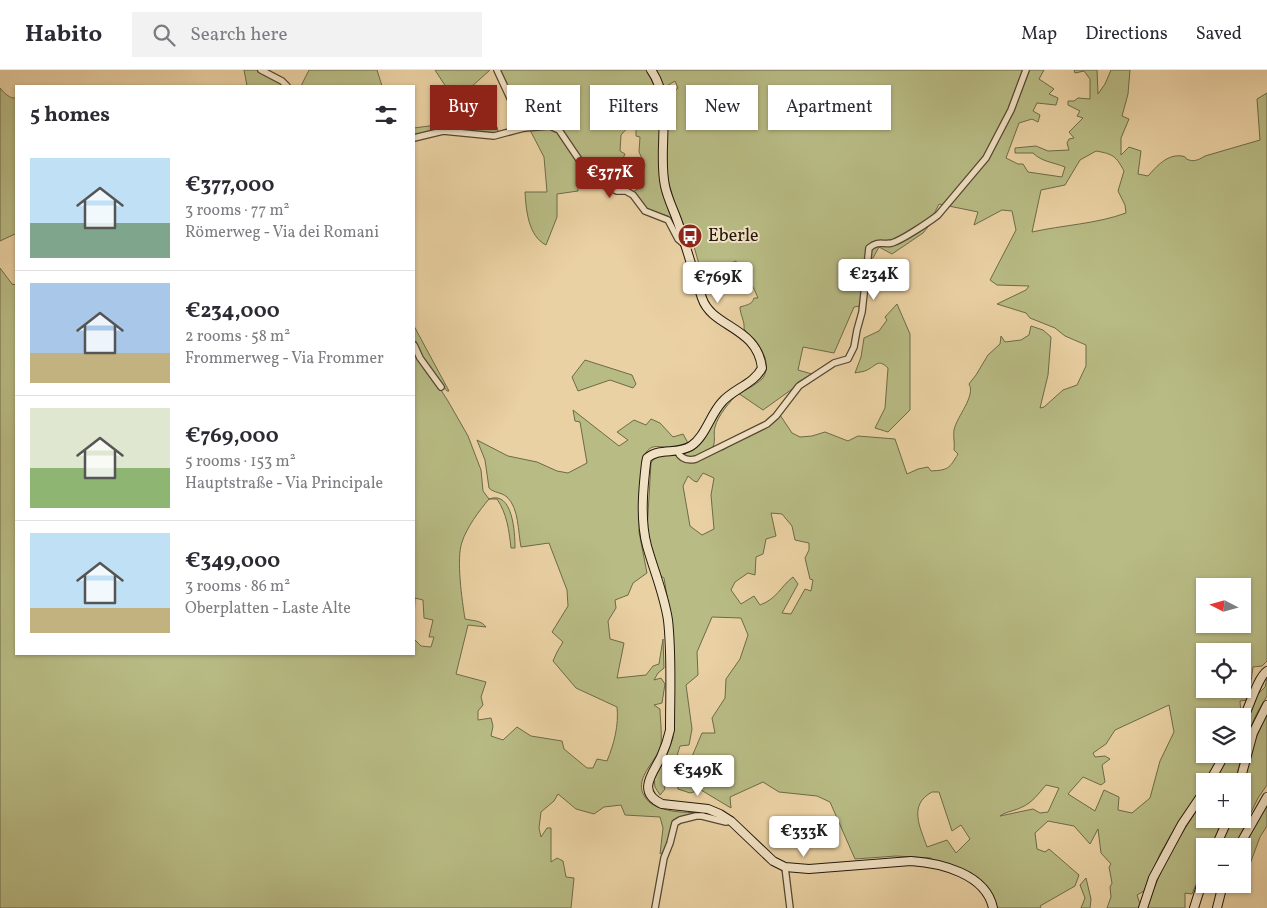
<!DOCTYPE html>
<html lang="en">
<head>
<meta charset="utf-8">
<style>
  body { margin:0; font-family:Vollkorn,serif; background:#f2f2f3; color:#2b2b33; height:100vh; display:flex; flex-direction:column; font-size:19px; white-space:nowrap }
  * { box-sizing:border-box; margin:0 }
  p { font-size:16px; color:#7c7c81 }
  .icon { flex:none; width:28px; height:28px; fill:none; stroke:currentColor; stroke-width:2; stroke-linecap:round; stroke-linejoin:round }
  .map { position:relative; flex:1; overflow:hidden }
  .drawer { position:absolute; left:15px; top:15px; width:400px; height:570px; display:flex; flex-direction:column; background:#fff; border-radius:0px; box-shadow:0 1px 4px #0004 }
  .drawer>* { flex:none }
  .top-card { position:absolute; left:430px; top:15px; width:475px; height:45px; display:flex; gap:10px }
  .needle { width:32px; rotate:276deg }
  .fabs { position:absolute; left:1196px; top:508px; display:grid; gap:10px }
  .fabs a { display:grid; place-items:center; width:55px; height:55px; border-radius:0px; background:#fff; box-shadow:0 1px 4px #0004; font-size:25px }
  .price { position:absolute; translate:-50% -42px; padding:0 11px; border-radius:5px; background:#fff; color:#222; font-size:16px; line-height:32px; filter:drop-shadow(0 1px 2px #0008) }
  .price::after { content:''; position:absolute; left:50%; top:30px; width:15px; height:11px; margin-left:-8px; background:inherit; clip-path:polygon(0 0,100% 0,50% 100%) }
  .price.current { background:#8f2418; color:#fff }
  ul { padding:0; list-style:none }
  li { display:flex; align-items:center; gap:15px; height:125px; padding:0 15px }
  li+li { border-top:1px solid #e1e1e2 }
  li span { display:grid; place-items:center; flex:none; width:140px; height:100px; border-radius:0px; color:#555 }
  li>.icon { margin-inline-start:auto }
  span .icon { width:60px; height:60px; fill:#fffc; stroke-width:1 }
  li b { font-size:21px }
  h2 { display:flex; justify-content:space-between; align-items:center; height:60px; padding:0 15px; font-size:21px }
  .chip { padding:0 18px; border-radius:0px; background:#fff; box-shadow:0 1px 4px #0004; font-size:18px; line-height:45px }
  .chip.current { background:#8f2418; color:#fff }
  header { display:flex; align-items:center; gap:30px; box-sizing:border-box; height:70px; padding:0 25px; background:#fff; border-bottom:1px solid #e1e1e2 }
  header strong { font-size:24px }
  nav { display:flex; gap:28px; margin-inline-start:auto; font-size:18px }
  .search { width:350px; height:45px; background:#f2f2f3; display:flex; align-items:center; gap:12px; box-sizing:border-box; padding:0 18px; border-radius:0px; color:#7c7c81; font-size:19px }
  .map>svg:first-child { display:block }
  .green { fill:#b8bb84; stroke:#6d6a48; fill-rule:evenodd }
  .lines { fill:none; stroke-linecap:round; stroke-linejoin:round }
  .street-casing { stroke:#544632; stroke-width:8 }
  .secondary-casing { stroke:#22180c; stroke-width:10 }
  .street { stroke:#f1e1c3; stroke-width:5.5 }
  .secondary { stroke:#f1e1c3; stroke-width:8 }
  .labels { text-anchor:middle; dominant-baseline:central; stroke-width:4; stroke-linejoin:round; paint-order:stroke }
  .poi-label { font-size:18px; fill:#22180c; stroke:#f1e1c3; text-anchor:start }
</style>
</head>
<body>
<header>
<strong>Habito</strong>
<div class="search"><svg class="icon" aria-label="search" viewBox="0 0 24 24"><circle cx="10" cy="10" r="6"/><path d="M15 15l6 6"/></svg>Search here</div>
<nav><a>Map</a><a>Directions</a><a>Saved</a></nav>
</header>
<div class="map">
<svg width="1267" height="838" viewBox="0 0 1267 838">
  <rect width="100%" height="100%" fill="#ead1a3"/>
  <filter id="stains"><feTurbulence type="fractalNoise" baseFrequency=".004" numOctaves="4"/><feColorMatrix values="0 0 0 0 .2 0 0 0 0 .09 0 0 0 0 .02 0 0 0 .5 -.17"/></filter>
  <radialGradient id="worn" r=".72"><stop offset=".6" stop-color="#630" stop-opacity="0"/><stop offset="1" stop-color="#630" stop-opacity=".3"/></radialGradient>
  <g class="green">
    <path d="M244 0H257L284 16H247Z"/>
    <path d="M309 0H377L382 16H301Z"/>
    <path d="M435 0H490L470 18 487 58 497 57 499 64C481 64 464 59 446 59 435 59 424 63 414 65V58L459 52 470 54Z"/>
    <path d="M499 0H647L654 9 659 23 661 115 673 151 668 146 647 139 633 122 639 118 645 95 639 82 640 67 636 66V59L629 56 621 65 620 81 625 84 618 99 612 97 607 108 599 105 596 108 587 99 561 57 552 53 525 56Z"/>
    <path d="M654 0H1044L1039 9 1054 19 1049 24 1058 28 1056 35 1037 33 1033 41 1040 45 1038 52 1032 49 1019 53 1006 88 1018 94H1023L1028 102 1062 107 1065 97C1053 92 1042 92 1033 83H1015V78L1036 76 1048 81 1069 80 1067 73 1069 69 1074 68 1069 62 1083 48 1077 46 1080 41 1068 35V31H1074L1078 28 1090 29V9L1084 1 1075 3 1074 0H1097L1098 24 1105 14 1111 0H1130L1128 24 1122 46 1129 49 1121 68V85L1129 77 1141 81 1138 104 1148 106C1157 96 1167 84 1182 86 1190 88 1182 88 1189 90 1195 92 1200 89 1205 86L1260 70 1257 29 1267 23V591L1262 596 1253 597 1250 619 1246 623 1247 630 1240 631 1241 644 1237 646H1205V684H1221L1202 719 1178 752 1160 784 1144 821 1137 825 1140 834 1138 838H1107L1111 827 1110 817 1112 813 1109 797 1111 794 1101 783 1098 759 1090 774 1074 756 1048 751 1035 763 1037 779 1045 782 1049 779 1079 805 1075 816 1040 836 1041 838H997C992 810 957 796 932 790L931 788 896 786 855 789 830 732 817 726 779 722 763 712 730 727 731 738 701 720 690 723 678 719 677 712 685 703 702 663H715L712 648 725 628 726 609 740 589 748 565 741 548 712 547 697 582 698 605 686 615 692 659 689 675 680 676 675 692 663 710 665 719 660 725 655 717 654 709 668 682 673 668 671 550 664 508 661 506 657 497 647 461 651 393C658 380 680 388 693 380 708 370 713 348 725 335 735 323 752 319 763 308 774 290 756 271 744 259 745 251 740 245 740 237 746 235 752 235 754 228H758C754 216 746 208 741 196L738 197 736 191 702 205 690 162 684 155 679 146 669 114 667 101 666 28 678 18 675 11 665 17ZM1096 81C1113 84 1116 86 1124 101L1118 121 1125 135 1126 143C1096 154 1063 155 1032 162L1041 120 1065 115 1080 90ZM939 134 978 142 974 155 1002 140 1012 141 1016 160 990 210 997 215 1029 216 1026 220 997 234 1026 243 1030 248 1055 258 1065 266 1086 275V296L1077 315 1063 320 1044 337 1040 338 1048 305 1051 267 1043 260 1031 256 1029 265 1021 270 1005 272 1001 266 1000 274 988 285 976 305 969 314C976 326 957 346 954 360 953 366 955 374 954 380L958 384C949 399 948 400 931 401L928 397 918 399 907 404 895 369 858 366 848 371 825 362 812 366 800 367 792 363 780 345 723 380 713 377C716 369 713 364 715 357 718 345 730 332 738 323L763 340 795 317 798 312 812 304 798 300 803 277 834 283 854 237 861 236 866 188H873L879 177 892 184 923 163 932 152 934 144ZM703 403 714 408 711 425 714 459 702 465 690 456 683 416 688 406 694 411 697 412ZM771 443 782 444 792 456 795 470 809 473V480L805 488 810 509 813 510 811 521 805 519 791 544 782 543 798 514 793 507C779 518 778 528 760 535L754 526 741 534 731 520 735 512 748 503 755 505 756 487 763 484 766 469 776 466ZM1205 516H1242V554H1205ZM1205 581H1242V619H1205ZM1169 635 1174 662 1160 691 1150 728 1132 743 1118 740 1119 727 1104 720 1095 741 1068 724 1083 707 1101 715 1105 712 1102 695 1110 689 1105 686 1095 687 1093 683 1106 674 1115 660ZM1046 715 1059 718 1048 742 1040 743 1033 739 1000 746C1007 741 1015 741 1022 737 1032 733 1039 723 1046 715ZM932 722H939L952 761 961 755 970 769 956 783 947 770 927 777C920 757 908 735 932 722Z"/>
    <path d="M0 18C4 23 10 29 16 28V165L15 164 0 171Z"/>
    <path d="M552 59 558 62 579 94 578 121 557 124V147L546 175C528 166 526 139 525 122H547L544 87 530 60Z"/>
    <path d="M0 198 12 214 16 215V584H414V569L421 576 431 577 434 567H429L433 550 424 548 423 530 415 528 414 552V278L448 331 468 366 481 400 483 421 489 429C513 420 515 463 515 478H511C509 460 507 444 497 429H489C479 441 467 457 462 472 456 489 462 530 465 549 473 551 481 550 486 557L468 555 456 604 486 612 481 627 483 635 478 641V650L491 648 493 656 491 666 503 670 517 657 531 666 562 671 564 679 587 698H593L597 689 607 691C614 674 619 655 617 637L576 618 553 591 557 582 563 572 552 562 568 536 567 520 549 473 521 477C518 462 519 438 507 427 501 422 494 423 489 418L485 390 477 370 508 386 537 392 557 401 568 403 587 393 580 352 575 351 573 340 619 376 628 370 617 362 634 350 646 355 651 349 660 353 673 367 683 364 688 373C684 374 680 376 675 377 660 379 651 370 643 388L639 462 647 503 633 513 628 525 615 530 616 538 608 551 610 569 624 573 617 608 646 605 653 596 659 594 663 569 664 598 658 603 654 610 661 608 665 614 662 633 654 635 660 639C660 649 663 670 660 678 654 694 633 710 645 727 649 733 654 736 661 738 678 745 697 740 714 746L678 748 665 780 660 784 663 758 660 747 625 745 621 735 604 737 594 744 576 739 558 724 554 731 541 742 539 758 541 767 547 758H551V792L557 788 563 791 566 807 574 808 571 838H0Z"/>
    <path d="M897 234 910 264V340L888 362 875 358 885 338 888 298C878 288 876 296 867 300 864 302 858 302 855 303L861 287 864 268 879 261 887 250 885 247Z"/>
    <path d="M414 256 449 321H447L423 288 414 270Z"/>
    <path d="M585 290 632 305 636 314 633 318 610 310 578 321 572 307Z"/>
    <path d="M1267 609V626L1257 643 1251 656 1243 685 1241 689 1235 711H1215L1229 684H1242L1243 659 1257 625 1265 617Z"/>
    <path d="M1267 645V715L1258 728 1235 776H1220L1232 749H1242C1243 738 1241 727 1243 717 1245 697 1257 661 1267 645Z"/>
    <path d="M1205 728V749H1223L1212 776H1205V793L1192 824 1185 823V838H1147C1160 796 1181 764 1205 728Z"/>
    <path d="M1267 733V756L1260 767 1250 794H1243L1246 784V770Z"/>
    <path d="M1086 808 1091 829 1090 838H1081L1085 828 1080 815Z"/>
  </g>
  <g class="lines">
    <defs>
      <g id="street">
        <path d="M261 0 282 11 287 16"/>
        <path d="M497 0 524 58"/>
        <path d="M414 68 443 61 494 66 524 58 550 56 559 60 586 100 595 111 617 121H626L633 125 645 141 668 150 678 169 685 175"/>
        <path d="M414 275 420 288 441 317"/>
        <path d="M677 381C681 389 688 391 696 389L767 354 776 346 799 316 834 293 848 289 854 277 857 260 862 242 869 178C879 170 882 175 892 173 902 170 929 152 938 145L986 88 1011 40 1026 0"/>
        <path d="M785 797 790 838"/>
        <path d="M655 838 664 788 670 773 675 753 680 750 696 746H702L726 752 731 751"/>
      </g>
      <g id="secondary">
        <path d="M651 0C674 32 657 79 665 116 668 131 676 144 680 159 688 182 694 205 702 228 712 258 757 256 762 298 754 314 733 319 722 332 710 345 705 367 691 376 677 385 660 377 647 388L646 393C643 419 640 450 647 476 654 501 664 524 668 550 672 586 670 623 670 660 668 669 665 678 661 687 653 703 636 722 662 734L708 739 720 744 731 751 773 791 785 797 809 799 911 791C941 793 986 804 993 838"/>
        <path d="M1242 651C1249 639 1257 608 1267 601"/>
        <path d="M1210 711 1225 684"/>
        <path d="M1240 711 1253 663 1267 635"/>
        <path d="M1216 776 1228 749"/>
        <path d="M1239 776 1267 727"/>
        <path d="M1143 838 1153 808 1182 754 1205 720"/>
        <path d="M1194 838 1205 803"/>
        <path d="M1217 838 1223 814"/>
      </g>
    </defs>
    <use href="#street" class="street-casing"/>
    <use href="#secondary" class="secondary-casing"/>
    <use href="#street" class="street"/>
    <use href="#secondary" class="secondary"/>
  </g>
  <defs>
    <symbol id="bus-disc" viewBox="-11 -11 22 22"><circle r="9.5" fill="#8f2418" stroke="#f1e1c3"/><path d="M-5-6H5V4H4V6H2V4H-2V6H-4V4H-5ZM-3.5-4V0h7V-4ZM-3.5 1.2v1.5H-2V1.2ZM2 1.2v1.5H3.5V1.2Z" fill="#fff"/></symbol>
  </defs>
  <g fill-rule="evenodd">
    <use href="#bus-disc" x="676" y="152" width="28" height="28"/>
  </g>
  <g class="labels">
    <g class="poi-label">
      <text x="708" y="166">Eberle</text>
    </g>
  </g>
  <rect width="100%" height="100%" filter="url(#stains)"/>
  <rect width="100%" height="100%" fill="url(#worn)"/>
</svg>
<div class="fabs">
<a><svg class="needle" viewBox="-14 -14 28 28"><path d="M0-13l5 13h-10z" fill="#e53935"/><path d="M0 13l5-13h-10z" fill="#7c7c81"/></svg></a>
<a><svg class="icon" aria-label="locate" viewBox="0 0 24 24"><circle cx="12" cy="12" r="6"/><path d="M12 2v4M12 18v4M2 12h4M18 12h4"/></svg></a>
<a><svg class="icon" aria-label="layers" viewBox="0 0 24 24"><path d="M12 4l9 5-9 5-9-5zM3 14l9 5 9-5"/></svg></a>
<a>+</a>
<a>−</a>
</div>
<b class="price current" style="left:610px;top:129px">€377K</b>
<b class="price" style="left:874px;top:231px">€234K</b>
<b class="price" style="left:718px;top:234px">€769K</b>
<b class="price" style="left:698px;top:727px">€349K</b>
<b class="price" style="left:804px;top:788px">€333K</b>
<div class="top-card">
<a class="chip current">Buy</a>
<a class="chip">Rent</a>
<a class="chip">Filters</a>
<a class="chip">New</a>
<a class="chip">Apartment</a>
</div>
<section class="drawer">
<h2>5 homes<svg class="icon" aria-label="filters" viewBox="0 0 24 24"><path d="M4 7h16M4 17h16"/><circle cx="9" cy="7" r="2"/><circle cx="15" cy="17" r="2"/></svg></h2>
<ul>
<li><span style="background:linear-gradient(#bfe0f5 65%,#7fa58c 0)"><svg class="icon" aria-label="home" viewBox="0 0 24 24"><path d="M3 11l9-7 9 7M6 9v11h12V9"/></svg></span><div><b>€377,000</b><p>3 rooms · 77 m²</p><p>Römerweg - Via dei Romani</p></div></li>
<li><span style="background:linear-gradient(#a9c7e8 70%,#c2b280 0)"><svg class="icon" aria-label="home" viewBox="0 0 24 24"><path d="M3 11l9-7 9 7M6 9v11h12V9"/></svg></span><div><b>€234,000</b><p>2 rooms · 58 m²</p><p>Frommerweg - Via Frommer</p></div></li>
<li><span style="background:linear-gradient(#dfe7d0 60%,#8fb573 0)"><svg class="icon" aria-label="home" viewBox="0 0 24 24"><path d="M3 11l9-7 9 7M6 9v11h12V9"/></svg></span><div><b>€769,000</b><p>5 rooms · 153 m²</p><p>Hauptstraße - Via Principale</p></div></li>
<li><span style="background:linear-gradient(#bfe0f5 75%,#c2b280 0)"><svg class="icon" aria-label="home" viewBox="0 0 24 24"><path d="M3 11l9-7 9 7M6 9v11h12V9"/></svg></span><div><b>€349,000</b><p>3 rooms · 86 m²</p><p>Oberplatten - Laste Alte</p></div></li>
</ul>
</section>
</div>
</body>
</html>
